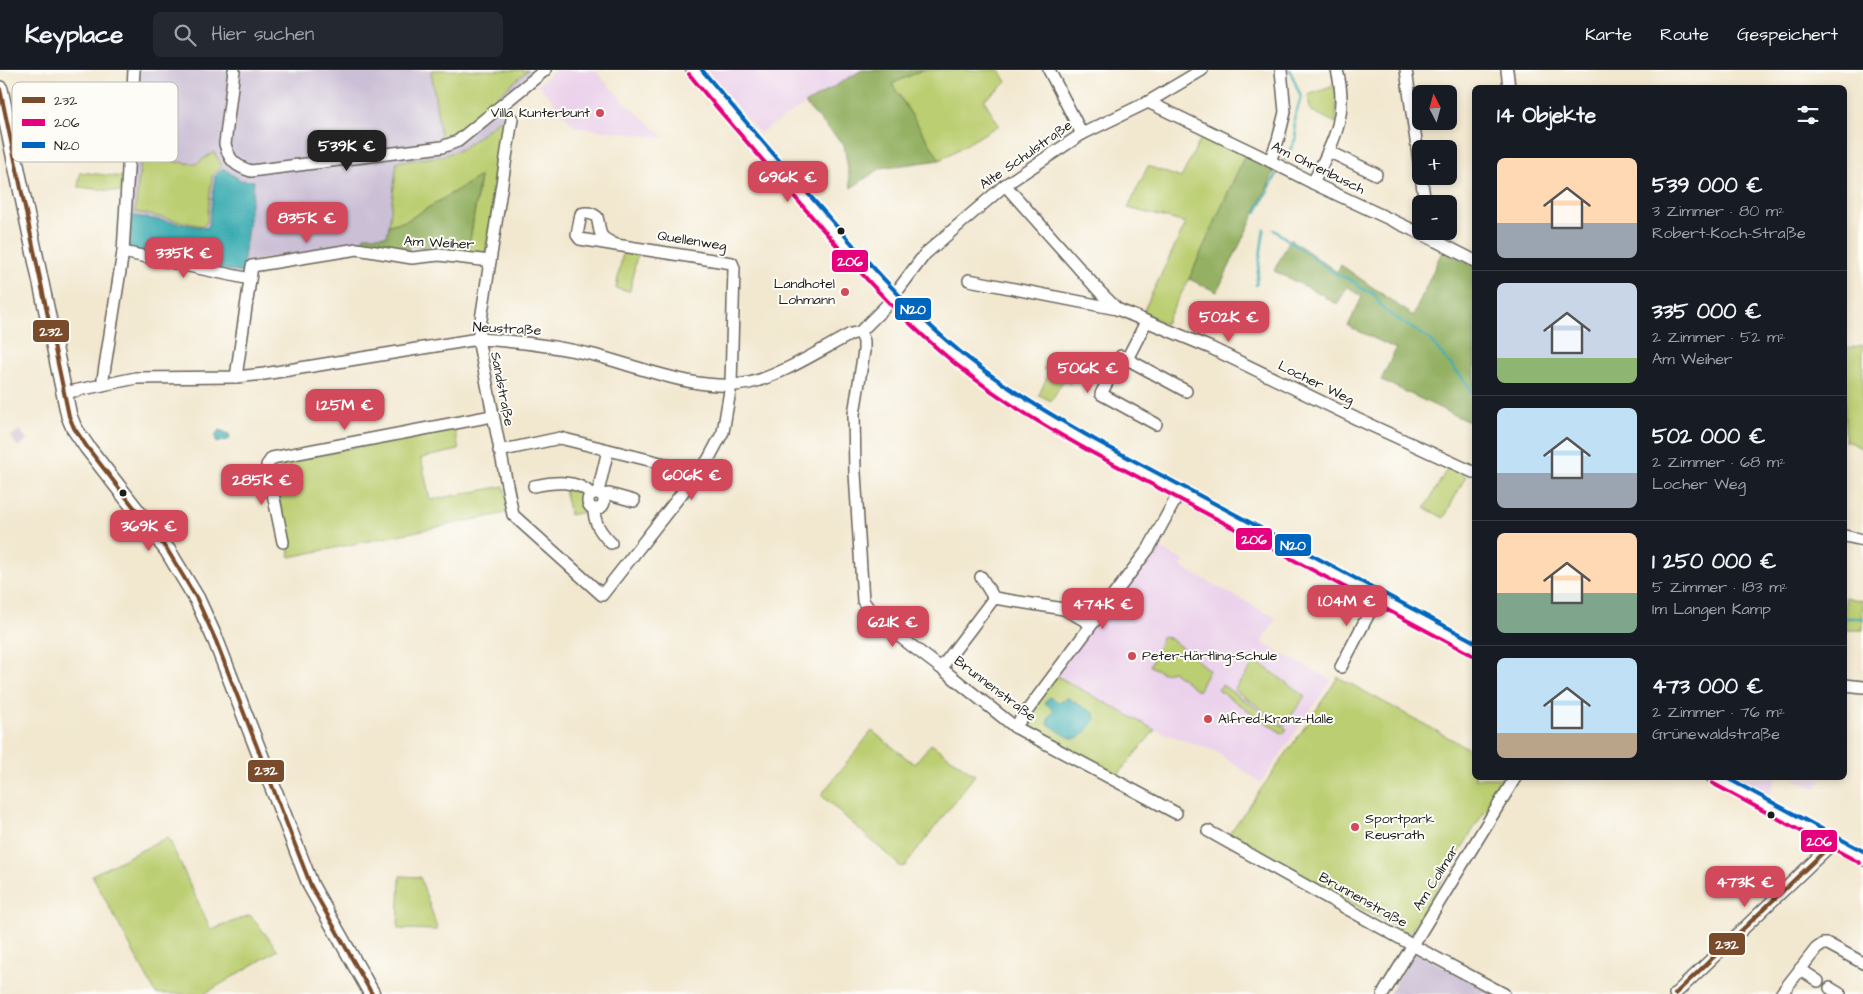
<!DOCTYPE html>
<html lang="de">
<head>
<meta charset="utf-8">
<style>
  body { margin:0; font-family:"Architects Daughter",sans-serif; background:#242831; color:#f1f3f6; height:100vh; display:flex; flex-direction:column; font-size:19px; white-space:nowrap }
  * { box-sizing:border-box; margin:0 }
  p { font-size:16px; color:#9ea1a6 }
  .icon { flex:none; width:28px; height:28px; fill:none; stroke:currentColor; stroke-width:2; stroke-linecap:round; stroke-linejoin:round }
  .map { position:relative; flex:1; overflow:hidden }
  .side { position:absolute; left:1472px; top:15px; width:375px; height:695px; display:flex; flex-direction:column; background:#171b24; border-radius:8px; box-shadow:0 2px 8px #0003 }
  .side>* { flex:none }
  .needle { width:32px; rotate:354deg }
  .tools { position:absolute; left:1412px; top:15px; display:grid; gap:10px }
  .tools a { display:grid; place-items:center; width:45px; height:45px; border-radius:8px; background:#171b24; box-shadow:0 2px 8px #0003; font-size:25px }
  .price { position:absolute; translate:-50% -42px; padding:0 11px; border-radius:10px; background:#d1495b; color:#fff; font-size:16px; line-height:32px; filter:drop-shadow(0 1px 2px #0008) }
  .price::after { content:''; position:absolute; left:50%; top:30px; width:15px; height:11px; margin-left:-8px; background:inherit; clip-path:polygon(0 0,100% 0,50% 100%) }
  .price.current { background:#222; color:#fff }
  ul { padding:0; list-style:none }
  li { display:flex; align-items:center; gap:15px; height:125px; padding:0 25px }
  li+li { border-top:1px solid #363941 }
  li span { display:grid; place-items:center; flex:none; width:140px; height:100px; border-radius:8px; color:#555 }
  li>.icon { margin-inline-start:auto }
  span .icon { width:60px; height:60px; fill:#fffc; stroke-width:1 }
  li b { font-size:21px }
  h2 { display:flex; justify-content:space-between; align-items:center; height:60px; padding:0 25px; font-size:21px }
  header { display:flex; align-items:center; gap:30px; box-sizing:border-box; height:70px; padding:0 25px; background:#171b24; border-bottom:1px solid #363941 }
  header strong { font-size:24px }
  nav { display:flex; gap:28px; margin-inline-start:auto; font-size:18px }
  .search { width:350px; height:45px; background:#242831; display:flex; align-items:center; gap:12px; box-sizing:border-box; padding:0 18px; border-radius:8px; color:#9ea1a6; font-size:19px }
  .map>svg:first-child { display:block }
  .built { fill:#ebd1eb }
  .industrial { fill:#cbbfd5 }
  .green { fill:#bbce71; stroke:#6c7546 }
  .forest { fill:#94b163; stroke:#586640 }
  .water { fill:#39abb1; stroke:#2a6466 }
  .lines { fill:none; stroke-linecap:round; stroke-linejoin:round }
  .stream { stroke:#39abb1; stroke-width:2.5 }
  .minor-casing { stroke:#67635b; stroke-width:14 }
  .major-casing { stroke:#67635b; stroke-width:18 }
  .minor { stroke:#fff; stroke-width:11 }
  .major { stroke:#fff; stroke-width:15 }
  .bus-1-casing { stroke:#fdfcf7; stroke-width:8 }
  .bus-2-casing { stroke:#fdfcf7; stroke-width:8 }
  .bus-3-casing { stroke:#fdfcf7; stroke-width:8 }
  .bus-1 { stroke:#7a4b2a; stroke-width:4 }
  .bus-2 { stroke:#e5007d; stroke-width:4 }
  .bus-3 { stroke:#0065bd; stroke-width:4 }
  .poi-dot { fill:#d1495b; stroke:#fdfcf7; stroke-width:2 }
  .bus-dot { fill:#1c1c1c; stroke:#fdfcf7; stroke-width:2 }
  .labels { text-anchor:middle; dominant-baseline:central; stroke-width:4; stroke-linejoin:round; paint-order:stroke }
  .poi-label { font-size:14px; fill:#1c1c1c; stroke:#fdfcf7; text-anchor:start }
  .street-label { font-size:14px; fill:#1c1c1c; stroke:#fdfcf7 }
  .key { fill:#fdfcf7; stroke:#bab9b5; stroke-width:1 }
  .key-label { font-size:14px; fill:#1c1c1c }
  .line-badge { stroke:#fdfcf7; stroke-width:2 }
  .badge-label { font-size:14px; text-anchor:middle; font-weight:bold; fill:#fff }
</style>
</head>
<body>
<header>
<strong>Keyplace</strong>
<div class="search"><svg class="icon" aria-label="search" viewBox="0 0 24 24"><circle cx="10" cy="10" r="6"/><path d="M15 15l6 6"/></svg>Hier suchen</div>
<nav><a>Karte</a><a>Route</a><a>Gespeichert</a></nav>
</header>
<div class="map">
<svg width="1863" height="924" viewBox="0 0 1863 924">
  <rect width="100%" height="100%" fill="#fdfcf7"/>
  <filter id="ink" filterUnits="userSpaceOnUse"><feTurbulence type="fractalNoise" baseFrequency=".02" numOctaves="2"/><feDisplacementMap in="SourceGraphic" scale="10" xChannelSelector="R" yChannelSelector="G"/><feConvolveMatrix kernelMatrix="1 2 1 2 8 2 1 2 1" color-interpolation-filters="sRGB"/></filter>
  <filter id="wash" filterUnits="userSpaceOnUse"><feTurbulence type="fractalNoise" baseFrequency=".0096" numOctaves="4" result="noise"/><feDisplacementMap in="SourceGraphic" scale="20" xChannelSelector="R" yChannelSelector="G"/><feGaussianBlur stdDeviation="1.12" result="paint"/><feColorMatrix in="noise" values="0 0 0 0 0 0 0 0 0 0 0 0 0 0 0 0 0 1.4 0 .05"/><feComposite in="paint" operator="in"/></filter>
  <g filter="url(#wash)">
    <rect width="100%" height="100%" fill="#f2e8d0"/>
    <g class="built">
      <path d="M555 0H595L621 29 666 68 575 57 538 14Z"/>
      <path d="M706 0H862L759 63Z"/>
      <path d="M1152 474 1184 491 1181 497 1276 548 1262 573 1331 610 1261 713 1215 681 1155 660 1057 606Z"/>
      <path d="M1731 708H1776L1769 724Z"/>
      <path d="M1794 708H1821L1816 719Z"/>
    </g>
    <g class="industrial">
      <path d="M136 0H534L514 17 486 187 411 177 410 183 356 175 247 192 244 206 126 181Z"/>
      <path d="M20 360 27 370 18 377 11 366Z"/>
      <path d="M1415 881 1494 924H1389Z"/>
    </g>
    <g class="green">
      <path d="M431 0H528L459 59 441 68Z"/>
      <path d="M922 0H1000L1007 12 984 30 999 55 940 90 892 14Z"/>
      <path d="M1337 15 1336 53 1310 40 1308 25Z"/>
      <path d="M503 47 506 48 485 186 468 183 480 107 406 151 389 155 397 92 443 86 462 79Z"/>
      <path d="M1203 64 1245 85 1189 209 1165 254 1143 242 1186 153 1128 138 1148 96 1181 108Z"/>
      <path d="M214 82 222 96 212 106 207 152 203 156 135 142 141 88 196 94Z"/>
      <path d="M80 102 122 107 121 122 78 117Z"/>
      <path d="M623 181 637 184 630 221 616 219Z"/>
      <path d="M1863 275V379L1846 370 1845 372V279Z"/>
      <path d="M1045 296 1071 310 1070 314 1064 310 1051 331 1039 325 1049 302 1043 299Z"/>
      <path d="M454 357 459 380 421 388 430 430 504 416 509 437 506 443 290 487 275 407 285 391Z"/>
      <path d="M1448 397 1466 406 1444 448 1425 438Z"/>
      <path d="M565 416 585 424 584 433 589 441 570 445 564 419Z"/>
      <path d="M1845 527 1863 531V560H1845Z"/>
      <path d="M1163 566 1171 569 1209 600 1198 621 1173 601 1163 603 1150 596Z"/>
      <path d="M1256 591 1305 626 1285 655 1234 620Z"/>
      <path d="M1057 606 1155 660 1116 707 1024 656 1022 651Z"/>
      <path d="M1338 607 1475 682V708H1511L1481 747 1409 864 1227 767 1307 654Z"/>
      <path d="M1222 615 1287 659 1283 664 1218 620Z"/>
      <path d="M872 661 914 694 931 674 975 705 905 796 901 797 821 725Z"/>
      <path d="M168 767 211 860 250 845 278 880 204 924H156L92 805Z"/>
      <path d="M400 806 420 807 438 860 398 859Z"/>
    </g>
    <g class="forest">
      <path d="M862 0H922L892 14 940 90 881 98 851 118 844 75 805 34Z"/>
      <path d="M1245 85 1275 101 1217 222 1189 209Z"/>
      <path d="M480 106 468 183 410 175 408 181 363 174 364 166H387L389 155 406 151Z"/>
      <path d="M1290 169 1337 202 1341 195 1413 246 1442 181 1475 196V355L1381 310 1396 279 1348 256 1362 227 1347 216 1338 234 1325 228V226L1274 201Z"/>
    </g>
    <g class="water">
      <path d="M223 98 240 110 254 111 242 203 129 179V145L207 158 209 155 215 106Z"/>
      <path d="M220 360 229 364 230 369 217 373C214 367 215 363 220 360Z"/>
      <path d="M1050 627 1059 632 1068 628 1095 644 1096 649C1076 677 1074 671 1048 654V649L1054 640 1045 633V631Z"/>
    </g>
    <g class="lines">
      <g class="stream">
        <path d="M1285 90 1296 68 1294 50 1301 27 1290 0"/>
        <path d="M1256 143 1279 100"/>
        <path d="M1274 160 1336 204 1352 210 1360 218 1374 224 1384 240 1430 270 1469 316 1475 332"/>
        <path d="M1256 215 1264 159"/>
        <path d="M1845 548H1863"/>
      </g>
    </g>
  </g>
  <g filter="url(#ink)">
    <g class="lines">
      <defs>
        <g id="minor">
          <path d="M234 0 225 74C229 90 235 96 251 101L442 77 458 71 545 0"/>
          <path d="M1049 0 1082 64"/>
          <path d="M1406 0 1425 134"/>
          <path d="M1507 0 1509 18"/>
          <path d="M1148 32 1260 86 1321 117 1430 168 1475 191"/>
          <path d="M512 49 478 269 513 445 602 525 708 390 723 362 731 315 734 198 732 193 616 175C596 165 602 166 597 147 592 143 587 142 581 144L577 165 580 169 616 175"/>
          <path d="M1328 81 1376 104"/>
          <path d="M1270 91 1278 70 1285 42 1281 0"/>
          <path d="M1313 113C1333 72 1349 47 1337 0"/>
          <path d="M1005 115 1100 222 1117 239 1211 278 1357 349 1475 403"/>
          <path d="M123 182 250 209"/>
          <path d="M969 210 1117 239"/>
          <path d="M1146 252 1127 289 1186 321"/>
          <path d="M860 262 864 271V281L854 344 855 403 863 531 879 551 941 598 1015 657 1176 743"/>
          <path d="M1127 289 1121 286 1101 324 1156 354"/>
          <path d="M236 307 252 196 357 179 412 188 439 185 490 191"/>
          <path d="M102 315 123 182 134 0"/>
          <path d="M64 323 136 308 236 307 264 304 478 269C517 271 555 276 594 285 640 297 701 323 749 313 780 306 822 279 851 264L860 262 886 236 925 184 1005 115 1082 64 1148 32 1202 0"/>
          <path d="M499 381 560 368 665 394 691 411"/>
          <path d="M534 416C553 412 577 409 591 424"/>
          <path d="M598 422 608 380"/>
          <circle cx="596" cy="431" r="8"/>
          <path d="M602 425 609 424 634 431"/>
          <path d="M594 439C594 453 601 463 611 473"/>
          <path d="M1845 466 1863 470"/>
          <path d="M283 472 267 395 272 388 492 346"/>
          <path d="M981 507 994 528 1064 539 1091 554"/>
          <path d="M1341 597 1377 528"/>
          <path d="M941 598 994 528"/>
          <path d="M1845 615 1863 617"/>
          <path d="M1015 657 1149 478 1179 423"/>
          <path d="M1208 761 1412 875 1504 924"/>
          <path d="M1800 899 1818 911"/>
          <path d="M1830 918 1840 924"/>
          <path d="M1383 924 1515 708"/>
          <path d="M1675 924 1834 772"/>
          <path d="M1781 924 1816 879 1823 874H1828L1863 893"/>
        </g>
        <g id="major">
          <path d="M694 0C735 50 778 98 820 147 865 198 909 249 962 291 1028 344 1103 382 1177 422 1276 475 1376 527 1475 579"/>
          <path d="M0 19 69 346 74 358 87 377 168 481 197 529 216 571 311 816 372 924"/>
          <path d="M1715 708 1863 788"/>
        </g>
      </defs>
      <use href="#minor" class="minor-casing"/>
      <use href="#major" class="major-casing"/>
      <use href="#minor" class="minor"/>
      <use href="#major" class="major"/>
      <defs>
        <g id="bus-1">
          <path d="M0 19 69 346 74 358 87 377 168 481 197 529 216 571 311 816 372 924"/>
          <path d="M1675 924 1834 772"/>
        </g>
        <g id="bus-2">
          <path d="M689 4C725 48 763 90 800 133 844 184 887 235 938 279 984 320 1037 352 1091 382L1472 585"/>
          <path d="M1712 713 1860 793"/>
        </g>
        <g id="bus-3">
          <path d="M702 0C738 43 774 85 811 127 854 176 897 227 946 270 992 310 1044 341 1097 371L1475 572"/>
          <path d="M1727 708 1863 781"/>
        </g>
      </defs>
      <use href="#bus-1" class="bus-1-casing"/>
      <use href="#bus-2" class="bus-2-casing"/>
      <use href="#bus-3" class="bus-3-casing"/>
      <use href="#bus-1" class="bus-1"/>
      <use href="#bus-2" class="bus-2"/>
      <use href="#bus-3" class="bus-3"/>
    </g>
  </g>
  <g class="poi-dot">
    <circle cx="600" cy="43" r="5"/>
    <circle cx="845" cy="222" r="5"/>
    <circle cx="1132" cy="586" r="5"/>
    <circle cx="1208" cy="649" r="5"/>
    <circle cx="1355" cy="757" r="5"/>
  </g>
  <g class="bus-dot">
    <circle cx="841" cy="161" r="4.5"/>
    <circle cx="123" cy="423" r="4.5"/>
    <circle cx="1771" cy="745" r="4.5"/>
  </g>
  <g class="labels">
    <g class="poi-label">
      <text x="590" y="43" text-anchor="end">Villa Kunterbunt</text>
      <text x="835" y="214" text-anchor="end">Landhotel<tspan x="835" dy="16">Lohmann</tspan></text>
      <text x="1142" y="586">Peter-Härtling-Schule</text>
      <text x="1218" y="649">Alfred-Kranz-Halle</text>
      <text x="1365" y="749">Sportpark<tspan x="1365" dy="16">Reusrath</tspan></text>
    </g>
    <g class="street-label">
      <text transform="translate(1026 85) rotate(-35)">Alte Schulstraße</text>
      <text transform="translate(1318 98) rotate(26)">Am Ohrenbusch</text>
      <text transform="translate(692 171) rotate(9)">Quellenweg</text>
      <text transform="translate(439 173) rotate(3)">Am Weiher</text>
      <text transform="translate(507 259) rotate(3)">Neustraße</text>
      <text transform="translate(1316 313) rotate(26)">Locher Weg</text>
      <text transform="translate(502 319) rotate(79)">Sandstraße</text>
      <text transform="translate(995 619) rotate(37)">Brunnenstraße</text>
      <text transform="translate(1436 808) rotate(-58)">Am Collmar</text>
      <text transform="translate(1363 830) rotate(29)">Brunnenstraße</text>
    </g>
  </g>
  <rect x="12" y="12" width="166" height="80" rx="8" class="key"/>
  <rect x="22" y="27" width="23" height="6" fill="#7a4b2a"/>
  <rect x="22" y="49" width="23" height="7" fill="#e5007d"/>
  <rect x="22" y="72" width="23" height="6" fill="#0065bd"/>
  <g class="key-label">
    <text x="54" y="35">232</text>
    <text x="54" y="57">206</text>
    <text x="54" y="80">N20</text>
  </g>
  <g class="line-badge">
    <rect x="831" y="179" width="38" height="24" rx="5" fill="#e5007d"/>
    <rect x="894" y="227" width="38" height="24" rx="5" fill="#0065bd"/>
    <rect x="32" y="249" width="38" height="24" rx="5" fill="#7a4b2a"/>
    <rect x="1235" y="457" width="38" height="24" rx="5" fill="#e5007d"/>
    <rect x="1274" y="463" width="38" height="24" rx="5" fill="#0065bd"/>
    <rect x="247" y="689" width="38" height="24" rx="5" fill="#7a4b2a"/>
    <rect x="1800" y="759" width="38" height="24" rx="5" fill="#e5007d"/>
    <rect x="1708" y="862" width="38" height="24" rx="5" fill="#7a4b2a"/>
  </g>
  <g class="badge-label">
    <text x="850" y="196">206</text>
    <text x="913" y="244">N20</text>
    <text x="51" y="266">232</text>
    <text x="1254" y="474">206</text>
    <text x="1293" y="480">N20</text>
    <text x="266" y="705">232</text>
    <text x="1819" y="776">206</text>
    <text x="1727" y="879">232</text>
  </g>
</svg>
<div class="tools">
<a><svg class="needle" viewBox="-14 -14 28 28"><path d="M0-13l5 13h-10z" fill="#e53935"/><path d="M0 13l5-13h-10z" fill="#9ea1a6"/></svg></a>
<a>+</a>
<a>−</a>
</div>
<b class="price current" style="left:347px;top:102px">539K €</b>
<b class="price" style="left:788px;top:133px">696K €</b>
<b class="price" style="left:307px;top:174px">835K €</b>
<b class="price" style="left:184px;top:209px">335K €</b>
<b class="price" style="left:1229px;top:273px">502K €</b>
<b class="price" style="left:1088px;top:324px">506K €</b>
<b class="price" style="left:345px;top:361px">1.25M €</b>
<b class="price" style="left:692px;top:431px">606K €</b>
<b class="price" style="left:262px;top:436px">285K €</b>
<b class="price" style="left:149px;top:482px">369K €</b>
<b class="price" style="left:1347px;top:557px">1.04M €</b>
<b class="price" style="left:1103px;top:560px">474K €</b>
<b class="price" style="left:893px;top:578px">621K €</b>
<b class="price" style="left:1745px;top:838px">473K €</b>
<section class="side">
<h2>14 Objekte<svg class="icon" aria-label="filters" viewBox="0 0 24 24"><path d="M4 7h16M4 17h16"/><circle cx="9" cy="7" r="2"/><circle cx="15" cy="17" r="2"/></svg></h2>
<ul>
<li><span style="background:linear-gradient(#ffd9b3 65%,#9aa5b1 0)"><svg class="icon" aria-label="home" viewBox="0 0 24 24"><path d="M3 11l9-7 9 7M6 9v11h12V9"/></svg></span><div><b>539 000 €</b><p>3 Zimmer · 80 m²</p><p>Robert-Koch-Straße</p></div></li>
<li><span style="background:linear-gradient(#c9d6e8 75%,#8fb573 0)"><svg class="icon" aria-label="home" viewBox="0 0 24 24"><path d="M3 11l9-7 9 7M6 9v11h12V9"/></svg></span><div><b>335 000 €</b><p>2 Zimmer · 52 m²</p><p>Am Weiher</p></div></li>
<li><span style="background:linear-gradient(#bfe0f5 65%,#9aa5b1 0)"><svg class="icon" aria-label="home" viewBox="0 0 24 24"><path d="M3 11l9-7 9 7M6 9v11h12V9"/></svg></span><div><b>502 000 €</b><p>2 Zimmer · 68 m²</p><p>Locher Weg</p></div></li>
<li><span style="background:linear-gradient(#ffd9b3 60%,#7fa58c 0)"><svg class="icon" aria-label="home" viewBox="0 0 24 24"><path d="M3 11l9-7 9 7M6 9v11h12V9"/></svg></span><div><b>1 250 000 €</b><p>5 Zimmer · 183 m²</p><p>Im Langen Kamp</p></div></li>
<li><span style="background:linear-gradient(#bfe0f5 75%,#b9a48a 0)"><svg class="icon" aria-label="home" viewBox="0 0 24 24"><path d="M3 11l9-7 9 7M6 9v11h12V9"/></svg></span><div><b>473 000 €</b><p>2 Zimmer · 76 m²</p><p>Grünewaldstraße</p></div></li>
</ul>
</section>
</div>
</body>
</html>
